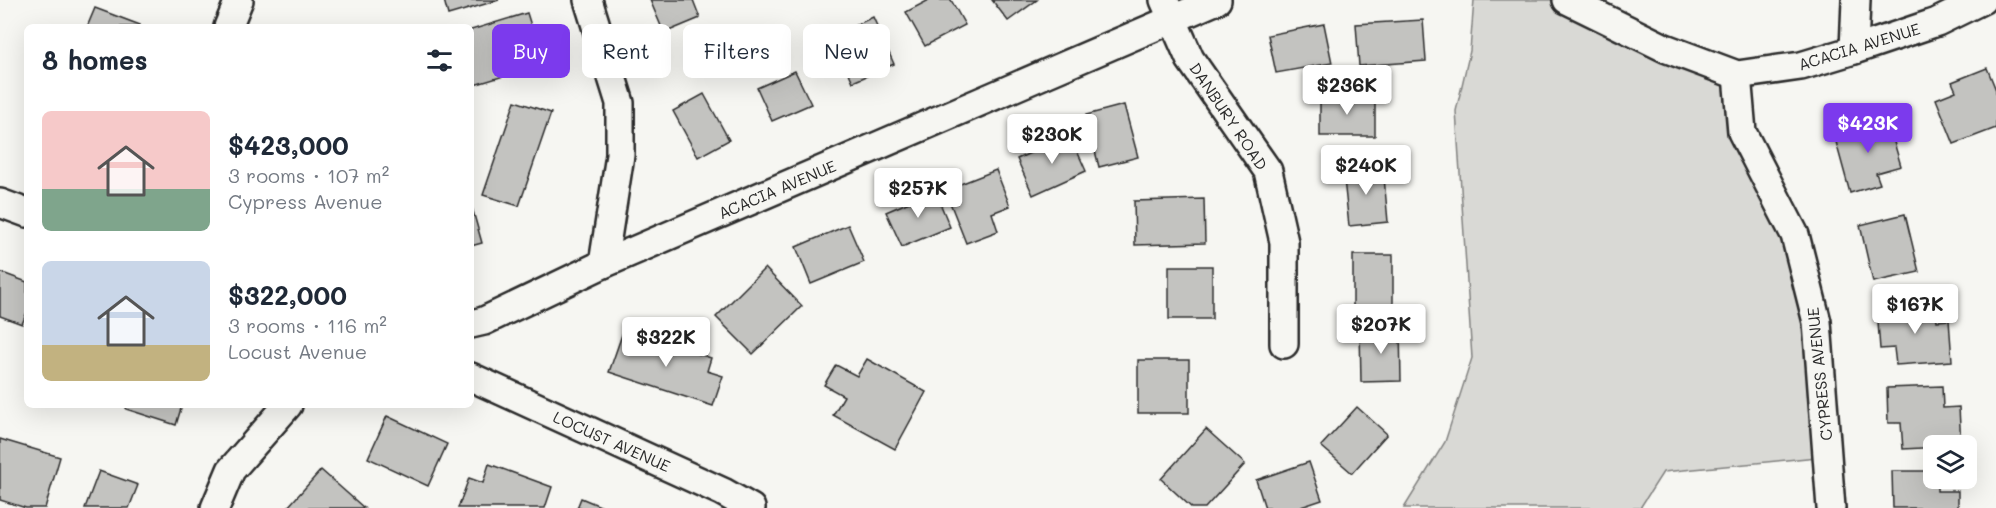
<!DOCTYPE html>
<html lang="en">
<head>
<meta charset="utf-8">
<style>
  body { margin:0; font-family:Mali,sans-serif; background:#f2f2f3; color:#1f2937; height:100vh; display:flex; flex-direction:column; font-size:22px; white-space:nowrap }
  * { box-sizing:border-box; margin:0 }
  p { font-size:20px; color:#747a83 }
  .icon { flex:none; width:33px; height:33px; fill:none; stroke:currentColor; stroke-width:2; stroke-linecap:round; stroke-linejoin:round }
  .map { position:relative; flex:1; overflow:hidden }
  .sheet { position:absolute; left:24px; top:24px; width:450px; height:384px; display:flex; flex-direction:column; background:#fff; border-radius:9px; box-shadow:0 6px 24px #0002 }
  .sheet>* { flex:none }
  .hud { position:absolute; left:492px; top:24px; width:570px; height:54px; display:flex; gap:12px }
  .controls { position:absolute; left:1923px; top:435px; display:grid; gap:12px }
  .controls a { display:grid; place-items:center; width:54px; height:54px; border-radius:9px; background:#fff; box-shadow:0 6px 24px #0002; font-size:30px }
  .price { position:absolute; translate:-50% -51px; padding:0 14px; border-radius:6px; background:#fff; color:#222; font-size:20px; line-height:39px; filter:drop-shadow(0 2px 3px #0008) }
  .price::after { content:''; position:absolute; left:50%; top:36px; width:18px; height:14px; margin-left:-9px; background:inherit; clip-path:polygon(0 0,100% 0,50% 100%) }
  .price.active { background:#7c3aed; color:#fff }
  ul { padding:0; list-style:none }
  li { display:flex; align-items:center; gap:18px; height:150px; padding:0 18px }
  li span { display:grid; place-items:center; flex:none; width:168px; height:120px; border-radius:9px; color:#555 }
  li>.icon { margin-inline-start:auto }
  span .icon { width:72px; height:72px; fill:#fffc; stroke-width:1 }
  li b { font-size:26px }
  h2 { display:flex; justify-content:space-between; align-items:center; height:72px; padding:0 18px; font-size:26px }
  .tag { padding:0 21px; border-radius:9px; background:#fff; box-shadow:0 6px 24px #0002; font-size:21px; line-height:54px }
  .tag.active { background:#7c3aed; color:#fff }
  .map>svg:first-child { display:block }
  .green { fill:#d9d9d5; stroke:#828280; stroke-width:1.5 }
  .building { fill:#c3c3c0; stroke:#2b2b2b; stroke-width:1.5 }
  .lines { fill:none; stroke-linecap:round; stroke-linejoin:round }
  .street-casing { stroke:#2b2b2b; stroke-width:32 }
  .street { stroke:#f6f6f2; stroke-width:27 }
  .labels { text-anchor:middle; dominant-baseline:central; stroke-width:6; stroke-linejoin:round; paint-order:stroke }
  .street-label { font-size:16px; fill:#2b2b2b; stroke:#f6f6f2 }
</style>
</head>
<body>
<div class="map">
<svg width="1996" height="508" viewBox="0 0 1996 508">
  <rect width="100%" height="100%" fill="#f6f6f2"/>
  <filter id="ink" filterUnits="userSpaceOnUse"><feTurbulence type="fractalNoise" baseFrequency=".0167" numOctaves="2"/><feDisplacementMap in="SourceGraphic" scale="12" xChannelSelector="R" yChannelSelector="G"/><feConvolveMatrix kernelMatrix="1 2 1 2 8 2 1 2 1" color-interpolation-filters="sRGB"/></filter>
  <g filter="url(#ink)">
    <path class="green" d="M1474 0H1567L1737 75 1742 132 1795 235 1827 456 1663 472 1640 508H1404L1445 442 1472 358 1456 111 1470 51Z"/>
    <g class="building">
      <path d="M444 0H499L448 15Z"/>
      <path d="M650 0H693L700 18 664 33Z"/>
      <path d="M929 0H951L965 25 925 46 906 12Z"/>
      <path d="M992 0H1037L1008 21Z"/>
      <path d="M95 8 140 25 139 27H87Z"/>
      <path d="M527 13 543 64 471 86V30Z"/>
      <path d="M873 17 894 64 853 82 832 36Z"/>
      <path d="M1423 20 1426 61 1359 66 1356 24Z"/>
      <path d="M1324 24 1332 63 1276 73 1268 35Z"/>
      <path d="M1987 68 1996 90V128L1954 144 1936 99 1956 91 1952 82Z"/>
      <path d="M795 71 811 104 772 121 757 88Z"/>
      <path d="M704 94 729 140 698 157 673 111Z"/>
      <rect x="1320" y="97" width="55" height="39"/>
      <path d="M515 101 551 113 519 206 483 195Z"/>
      <path d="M1124 105 1138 157 1099 167 1086 115Z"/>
      <path d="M1886 115 1901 166 1876 173 1880 184 1850 193 1836 142 1858 135 1855 124Z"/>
      <path d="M1070 135 1086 171 1033 195 1017 159Z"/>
      <path d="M1383 166 1388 222 1349 226 1343 170Z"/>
      <path d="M996 170 1010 206 992 213 998 231 966 243 945 190Z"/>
      <path d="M935 191 950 227 902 247 886 212Z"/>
      <path d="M1204 199 1205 243 1135 245 1134 201Z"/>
      <path d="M471 204 482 243 471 246Z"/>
      <path d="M1905 214 1919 272 1873 282 1860 225Z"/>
      <path d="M848 225 864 262 811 284 796 247Z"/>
      <rect x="1353" y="255" width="40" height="58"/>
      <rect x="1169" y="266" width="43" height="53"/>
      <path d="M765 268 802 306 753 354 716 317Z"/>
      <path d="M0 272 27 282V312L22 324 0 316Z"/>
      <path d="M1935 304 1937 321 1949 320 1952 361 1896 365 1894 348 1880 349 1877 309Z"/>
      <path d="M1400 328 1401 381 1361 382 1360 329Z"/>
      <path d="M624 329 711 358 707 371 723 376 713 406 609 372Z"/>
      <path d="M867 359 926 392 895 449 833 415 844 396 824 385 836 365 857 376Z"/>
      <rect x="1138" y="360" width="51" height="53"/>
      <path d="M1942 386 1943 408 1959 407 1961 446 1903 449 1901 423H1888L1887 388Z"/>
      <path d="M127 405H182L176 425 126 409Z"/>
      <path d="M1357 407 1387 434 1352 473 1321 446Z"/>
      <path d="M387 416 447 444 428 486 368 458Z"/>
      <path d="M1206 429 1245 464 1205 508H1192L1161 479Z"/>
      <path d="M0 439 60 457 45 508H26L0 500Z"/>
      <path d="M1309 462 1322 500 1298 508H1265L1256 480Z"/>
      <path d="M489 464 552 487 545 508H458L469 478 483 483Z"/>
      <path d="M321 470 364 508H287Z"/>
      <path d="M99 471 138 485 129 508H85Z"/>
      <path d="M1892 471H1934V478H1937V491H1958V508H1893Z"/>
      <path d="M581 498 605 508H577Z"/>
    </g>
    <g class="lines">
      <defs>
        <g id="street">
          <path d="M588 0 620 103V155L603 264"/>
          <path d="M1164 0 1190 59 1268 171 1284 242V344"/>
          <path d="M1567 0 1665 48 1737 75 1801 66 1854 50 1937 22 1982 0"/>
          <path d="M228 27 239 0"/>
          <path d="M1854 50 1856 0"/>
          <path d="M1737 75 1742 132 1795 235 1817 322 1831 508"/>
          <path d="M0 203 27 213"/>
          <path d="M471 324 484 321 603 264 1217 0"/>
          <path d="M471 377 723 492 751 508"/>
          <path d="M215 508 231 470 288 405"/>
        </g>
      </defs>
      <use href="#street" class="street-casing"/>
      <use href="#street" class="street"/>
    </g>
  </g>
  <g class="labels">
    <g class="street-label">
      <text transform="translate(1859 46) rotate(-17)">ACACIA AVENUE</text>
      <text transform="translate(1229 116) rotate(56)">DANBURY ROAD</text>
      <text transform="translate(777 189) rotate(-23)">ACACIA AVENUE</text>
      <text transform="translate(1819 374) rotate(-96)">CYPRESS AVENUE</text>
      <text transform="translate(612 441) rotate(24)">LOCUST AVENUE</text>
    </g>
  </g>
</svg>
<div class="controls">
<a><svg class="icon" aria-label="layers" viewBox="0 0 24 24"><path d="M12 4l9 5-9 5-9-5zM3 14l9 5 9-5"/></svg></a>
</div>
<b class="price" style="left:1347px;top:116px">$236K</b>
<b class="price active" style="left:1868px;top:154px">$423K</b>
<b class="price" style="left:1052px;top:165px">$230K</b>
<b class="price" style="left:1366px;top:196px">$240K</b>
<b class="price" style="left:918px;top:219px">$257K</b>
<b class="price" style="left:1915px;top:335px">$167K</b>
<b class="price" style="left:1381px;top:355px">$207K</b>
<b class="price" style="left:666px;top:368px">$322K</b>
<div class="hud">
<a class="tag active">Buy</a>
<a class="tag">Rent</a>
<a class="tag">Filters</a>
<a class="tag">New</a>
</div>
<section class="sheet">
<h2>8 homes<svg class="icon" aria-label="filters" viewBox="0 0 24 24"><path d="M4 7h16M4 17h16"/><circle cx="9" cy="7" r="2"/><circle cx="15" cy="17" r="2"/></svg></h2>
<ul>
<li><span style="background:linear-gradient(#f6c9c9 65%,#7fa58c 0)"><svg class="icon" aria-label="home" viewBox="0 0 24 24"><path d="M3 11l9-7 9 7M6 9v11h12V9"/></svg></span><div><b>$423,000</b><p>3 rooms · 107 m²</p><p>Cypress Avenue</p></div></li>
<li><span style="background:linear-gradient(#c9d6e8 70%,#c2b280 0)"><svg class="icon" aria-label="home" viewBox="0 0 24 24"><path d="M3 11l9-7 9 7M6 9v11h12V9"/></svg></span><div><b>$322,000</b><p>3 rooms · 116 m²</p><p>Locust Avenue</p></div></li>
</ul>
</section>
</div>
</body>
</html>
